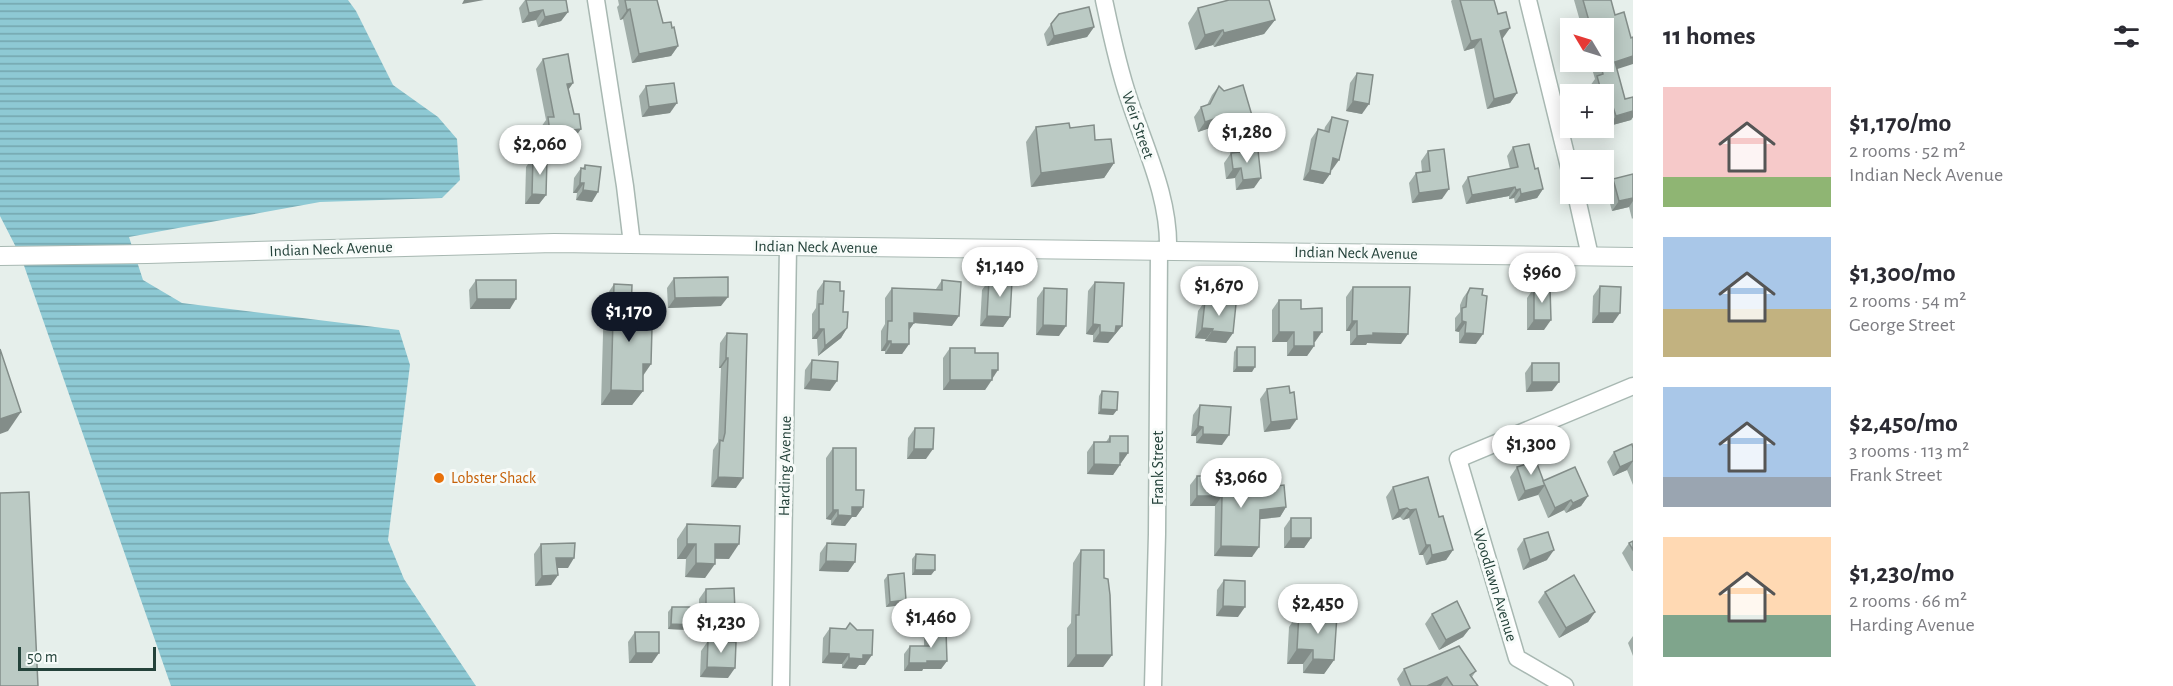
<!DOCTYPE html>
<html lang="en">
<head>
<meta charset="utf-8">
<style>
  body { margin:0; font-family:"Alegreya Sans",sans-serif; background:#f2f2f3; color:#2b2b33; height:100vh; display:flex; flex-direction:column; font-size:22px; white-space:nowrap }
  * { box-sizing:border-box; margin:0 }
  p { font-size:20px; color:#7c7c81 }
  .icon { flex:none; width:33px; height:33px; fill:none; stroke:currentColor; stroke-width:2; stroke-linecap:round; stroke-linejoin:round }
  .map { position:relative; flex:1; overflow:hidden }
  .drawer { display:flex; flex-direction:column; background:#fff; width:540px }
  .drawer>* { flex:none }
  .needle { width:39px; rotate:308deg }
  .tools { position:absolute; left:1560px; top:18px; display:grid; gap:12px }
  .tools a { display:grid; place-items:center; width:54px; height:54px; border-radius:0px; background:#fff; box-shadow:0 3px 15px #0003; font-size:30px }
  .scale { position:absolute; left:18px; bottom:15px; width:138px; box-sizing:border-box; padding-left:6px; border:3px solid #24423a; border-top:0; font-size:16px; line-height:21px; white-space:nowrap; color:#24423a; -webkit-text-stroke:4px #f7fbf9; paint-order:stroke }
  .price { position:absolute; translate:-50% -51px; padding:0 14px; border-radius:21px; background:#fff; color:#222; font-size:20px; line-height:39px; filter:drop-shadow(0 2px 3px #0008) }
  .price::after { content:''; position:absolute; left:50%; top:36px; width:18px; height:14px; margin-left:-9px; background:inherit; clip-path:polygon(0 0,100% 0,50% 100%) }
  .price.on { background:#111827; color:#fff }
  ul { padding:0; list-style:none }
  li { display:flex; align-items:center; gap:18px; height:150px; padding:0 30px }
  li span { display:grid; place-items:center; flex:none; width:168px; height:120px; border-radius:0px; color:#555 }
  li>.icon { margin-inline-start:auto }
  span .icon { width:72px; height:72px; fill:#fffc; stroke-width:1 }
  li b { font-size:26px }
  h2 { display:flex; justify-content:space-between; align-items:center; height:72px; padding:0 30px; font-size:26px }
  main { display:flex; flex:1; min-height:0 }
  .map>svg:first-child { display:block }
  .water { fill:url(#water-rules) }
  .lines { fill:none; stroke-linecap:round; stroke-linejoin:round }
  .minor-casing { stroke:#a8b8b2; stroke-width:19 }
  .tertiary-casing { stroke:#a8b8b2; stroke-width:20 }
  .minor { stroke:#fff; stroke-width:16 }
  .tertiary { stroke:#fff; stroke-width:18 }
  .wall { fill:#a1aea9 }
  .shaded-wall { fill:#838d89 }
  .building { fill:#bbcac4; stroke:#838d89; stroke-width:1.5 }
  .food-dot { fill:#e8710a; stroke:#f7fbf9; stroke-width:2 }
  .labels { text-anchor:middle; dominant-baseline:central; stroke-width:6; stroke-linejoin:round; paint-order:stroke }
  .street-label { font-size:16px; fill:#24423a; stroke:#f7fbf9 }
  .food-label { font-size:16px; fill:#c56008; stroke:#f7fbf9; text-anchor:start }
</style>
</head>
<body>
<main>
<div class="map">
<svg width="1633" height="686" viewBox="0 0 1633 686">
  <defs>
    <pattern id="water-rules" width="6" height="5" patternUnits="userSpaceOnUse" patternTransform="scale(1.5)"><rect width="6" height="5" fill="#8ec9d4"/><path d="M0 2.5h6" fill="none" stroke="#74a5ad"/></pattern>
  </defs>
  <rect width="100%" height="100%" fill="#e6efeb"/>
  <path class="water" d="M0 0H348L356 11 393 85 438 117 457 139 460 180 442 198 320 202 129 237 143 280 182 303 399 330 410 365 388 540 404 579 476 686H171L21 257 0 216Z"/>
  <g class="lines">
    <defs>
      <g id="minor">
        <path d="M596 0 625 186 632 244"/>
        <path d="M1104 0C1111 33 1118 67 1129 99 1145 148 1170 198 1168 251"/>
        <path d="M1528 0 1570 171"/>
        <path d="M1576 194 1590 256"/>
        <path d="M781 686 788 247"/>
        <path d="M1153 686 1157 534 1159 250"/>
        <path d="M1565 686 1517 658 1458 459 1633 386"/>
      </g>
      <path id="tertiary" d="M0 256 147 254 554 243 1633 257"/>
    </defs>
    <use href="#minor" class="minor-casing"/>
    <use href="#tertiary" class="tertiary-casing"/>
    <use href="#minor" class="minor"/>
    <use href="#tertiary" class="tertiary"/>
  </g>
  <g class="wall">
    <path d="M525 0H566L568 12 561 21 538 27 536 20 522 23 519 8Z"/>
    <path d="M618 0H657L663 23 672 28 678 46 671 56 632 63 623 19 620 20 617 7 619 5Z"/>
    <path d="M1452 0H1494L1503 38H1502L1517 93 1510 103 1487 109 1474 48 1464 51 1451 1Z"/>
    <path d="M1574 0H1611L1617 69 1625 99 1633 111V117L1631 120 1609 126 1606 113 1604 114V94H1592L1590 86 1595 79 1590 62H1604V28H1582Z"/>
    <path d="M1198 8 1275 20 1264 34 1214 47 1213 45 1195 50 1188 23Z"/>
    <path d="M1051 24 1094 27 1087 37 1047 46 1044 34Z"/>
    <path d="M543 59 573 83 568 90 574 139 543 142 541 127 546 120 536 69Z"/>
    <path d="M1357 73 1362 114 1346 111 1350 83Z"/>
    <path d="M646 86 670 113 642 117 639 96Z"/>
    <path d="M1219 86 1246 129 1213 138 1210 128 1198 132 1194 117 1201 107 1207 105 1212 95Z"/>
    <path d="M1332 117V170L1331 169 1330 174 1323 184 1303 180 1311 139 1318 129 1324 131 1325 127Z"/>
    <path d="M1036 127 1095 140 1114 163 1104 178 1031 187 1026 142Z"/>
    <path d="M1513 147 1535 169 1543 189 1537 198 1515 203 1514 198 1509 199V196L1466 204 1462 186 1468 177 1510 169 1507 156Z"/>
    <path d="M1428 151 1442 199 1412 203 1409 183 1416 173 1422 172 1421 161Z"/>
    <path d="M1231 153 1254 188 1236 190 1235 178 1226 179 1224 163Z"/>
    <path d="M533 157 546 195 539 204H525L526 167Z"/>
    <path d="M585 165 592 202 576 200 577 193H573L574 178 581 168H583Z"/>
    <path d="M1633 174V218L1632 219 1629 207 1612 211 1606 189 1613 179Z"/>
    <path d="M674 278 721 306 668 308 667 288Z"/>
    <path d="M476 280 510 309H470L469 290Z"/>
    <path d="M942 280 952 326 914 323 909 330V344L902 354H885V351H881V331L885 324V298L892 288 936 289Z"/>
    <path d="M989 280 1010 317 1003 327 980 326 982 290Z"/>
    <path d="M824 281 840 291 843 312 847 328 841 338 818 356 817 339H812V314L816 308 817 291Z"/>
    <path d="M1095 282 1122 326 1108 343 1093 342V335L1086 334 1088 291Z"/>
    <path d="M614 284 635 317 644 328 651 364 643 376V391L632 405H601L604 299Z"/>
    <path d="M1600 286 1613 323H1592L1593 296Z"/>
    <path d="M1353 287 1401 344 1367 343 1366 345H1350V331H1346V297Z"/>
    <path d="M1044 288 1059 336 1036 335 1037 298Z"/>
    <path d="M1470 288 1476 344 1459 343V332L1455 331V318L1460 312V305L1463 298Z"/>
    <path d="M1534 288 1544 330H1527V298Z"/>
    <path d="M1279 300 1301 309 1315 342H1314V346L1307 356H1287V342H1272V310Z"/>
    <path d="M1205 301 1233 333 1226 343 1205 341 1206 339 1195 338 1198 311Z"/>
    <path d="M727 333 736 488 711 487 713 450 718 442 721 368H719L720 343Z"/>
    <path d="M1237 347 1252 372H1233L1234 352Z"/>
    <path d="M950 348 975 353 992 378V380L985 390H943V358Z"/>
    <path d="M812 360 830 391 804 389 805 370Z"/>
    <path d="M1532 363 1552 391 1526 392 1525 373Z"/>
    <path d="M1267 389 1290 393V429L1264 432 1260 399Z"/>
    <path d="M1102 391 1117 410 1113 415 1098 414 1099 396Z"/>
    <path d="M1200 405 1222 445 1196 443V436H1191L1193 415Z"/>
    <path d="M915 428 926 459H907L908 438Z"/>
    <path d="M1110 436 1128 453 1121 463H1120L1113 475 1087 474V452L1094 442H1106Z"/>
    <path d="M833 448 856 490 863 507 856 517H852L845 526 831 525V520L826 519V458Z"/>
    <path d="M1633 448V485L1627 470 1613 476 1607 462 1614 452Z"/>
    <path d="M1517 467 1543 481 1588 496 1581 506 1566 513 1564 510 1548 518 1538 494 1518 501 1510 477Z"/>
    <path d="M1197 476 1225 492 1286 507 1280 517 1260 519 1252 557 1214 556 1215 506H1190V485Z"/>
    <path d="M1393 487 1439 517 1453 550 1446 560 1426 565 1423 555H1419L1409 518 1403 520 1400 517 1392 520 1386 497Z"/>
    <path d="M1291 518 1311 538 1304 548H1284V528Z"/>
    <path d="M687 524 729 559H715L705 578 685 577 686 559H677V539Z"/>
    <path d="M1524 539 1547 560 1523 570 1517 549Z"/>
    <path d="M1633 541V571H1632L1622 553 1629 543Z"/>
    <path d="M827 543 855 562 848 572 819 571 820 553Z"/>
    <path d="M541 544 568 568H558V575L551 585 535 586 534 554Z"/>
    <path d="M1081 550 1104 578 1112 655 1103 667H1067V628L1071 623 1073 563Z"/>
    <path d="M916 554 935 570 931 575H912V559Z"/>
    <path d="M888 575 906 600 903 605 886 607 884 580Z"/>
    <path d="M1224 580 1238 617 1216 616 1217 590Z"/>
    <path d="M706 589 735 611 728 621 699 622V599Z"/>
    <path d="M1545 592 1595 612 1588 622 1559 638 1538 602Z"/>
    <path d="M672 607 689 630 668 629V612Z"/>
    <path d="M1299 612 1334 660 1324 674 1303 673V664H1287L1289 627Z"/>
    <path d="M1432 614 1470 628 1463 637 1439 650 1425 624Z"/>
    <path d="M830 628 865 665H859L856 669 842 668V664L822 663 823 638Z"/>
    <path d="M930 630 947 661 941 669H923L922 671H904V654L910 646H924V638Z"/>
    <path d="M635 632 652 663H629L628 642Z"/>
    <path d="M1633 636V656L1628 643Z"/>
    <path d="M708 641 728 678 700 677 701 651Z"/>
    <path d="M1404 669 1476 671 1472 677 1478 686H1400L1397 679Z"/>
  </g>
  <g class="shaded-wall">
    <path d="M464 0H484L462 4Z"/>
    <path d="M630 9 623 19 620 20 627 10Z"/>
    <path d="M543 10 536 20 522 23 529 13Z"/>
    <path d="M568 12 561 21 538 27 545 17Z"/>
    <path d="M1275 20 1264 34 1214 47 1224 33Z"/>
    <path d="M1094 27 1087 37 1047 46 1054 36Z"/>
    <path d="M1510 28 1503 38 1493 41 1500 31Z"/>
    <path d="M1223 30 1213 45 1195 50 1205 35Z"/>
    <path d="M1481 39 1474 48 1464 51 1471 41Z"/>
    <path d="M678 46 671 56 632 63 639 54Z"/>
    <path d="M1633 56V64L1608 72 1615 62Z"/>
    <path d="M573 83 566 93 567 84Z"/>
    <path d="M1517 93 1510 103 1487 109 1494 99Z"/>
    <path d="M1353 101 1369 104 1362 114 1346 111Z"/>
    <path d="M677 103 670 113 642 117 649 107Z"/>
    <path d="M1612 104 1606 113 1604 114V108L1605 106Z"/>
    <path d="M1633 111V117L1631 120 1609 126 1616 116Z"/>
    <path d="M1217 118 1210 128 1198 132 1205 122Z"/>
    <path d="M1253 119 1246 129 1213 138 1220 129Z"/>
    <path d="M581 129 574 139 543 142 550 133Z"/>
    <path d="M1333 158 1339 160 1332 170 1326 168Z"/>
    <path d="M1114 163 1104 178 1031 187 1041 173Z"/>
    <path d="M1241 168 1235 178 1226 179 1233 169Z"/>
    <path d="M1310 170 1330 174 1323 184 1303 180Z"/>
    <path d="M1261 178 1254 188 1236 190 1243 180Z"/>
    <path d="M580 183H584L577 193H573Z"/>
    <path d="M1515 187 1509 196 1466 204 1472 195Z"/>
    <path d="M1449 189 1442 199 1412 203 1419 193Z"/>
    <path d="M1520 189 1514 198 1509 199 1516 190Z"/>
    <path d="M1543 189 1537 198 1515 203 1521 194Z"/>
    <path d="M583 190 598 192 592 202 576 200Z"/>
    <path d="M532 194 546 195 539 204H525Z"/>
    <path d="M1633 198V201L1629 207 1612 211 1619 201Z"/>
    <path d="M728 297 721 306 668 308 675 298Z"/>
    <path d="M477 299H516L510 309H470Z"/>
    <path d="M914 313 959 316 952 326 914 323 907 333H903Z"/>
    <path d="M1599 313H1620L1613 323H1592Z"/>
    <path d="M987 316 1010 317 1003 327 980 326Z"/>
    <path d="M1534 320H1551L1544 330H1527Z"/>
    <path d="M1352 321H1357L1350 331H1346Z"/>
    <path d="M1462 321 1466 322 1459 332 1455 331Z"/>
    <path d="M1093 324 1100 325 1093 335 1086 334Z"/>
    <path d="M1043 325 1066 326 1059 336 1036 335Z"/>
    <path d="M1116 326H1122L1108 343 1093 342 1100 332Z"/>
    <path d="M847 328 841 338 818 356 825 346Z"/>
    <path d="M1202 328 1213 329 1206 339 1195 338Z"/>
    <path d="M819 329H824L817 339H812Z"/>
    <path d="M1212 331 1233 333 1226 343 1205 341Z"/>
    <path d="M1279 332H1294L1287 342H1272Z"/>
    <path d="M1314 332H1322L1315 342H1307Z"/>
    <path d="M1373 333 1408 334 1401 344 1367 343 1366 345H1350L1357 336Z"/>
    <path d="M1465 333 1483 334 1476 344 1459 343Z"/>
    <path d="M887 341H891L885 351H881Z"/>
    <path d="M891 344H909L902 354H885Z"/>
    <path d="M1294 346H1314L1307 356H1287Z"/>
    <path d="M726 358H728L721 368H719Z"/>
    <path d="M643 364H651L641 378Z"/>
    <path d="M1237 367H1255L1252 372H1233Z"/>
    <path d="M992 370H998L985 390H943L950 380Z"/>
    <path d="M811 379 837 381 830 391 804 389Z"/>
    <path d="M1532 382H1559L1552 391 1526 392Z"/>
    <path d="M611 390 643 391 632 405H601Z"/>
    <path d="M1101 409 1117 410 1113 415 1098 414Z"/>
    <path d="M21 412 8 431 0 434V419Z"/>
    <path d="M1297 419 1290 429 1264 432 1271 422Z"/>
    <path d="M1198 426 1203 427 1196 436H1191Z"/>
    <path d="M1203 434 1229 435 1222 445 1196 443Z"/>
    <path d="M914 449H933L926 459H907Z"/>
    <path d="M1120 453H1128L1121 463H1113Z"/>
    <path d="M1633 461 1627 470 1613 476 1620 467Z"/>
    <path d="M1094 464 1120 465 1113 475 1087 474Z"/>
    <path d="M718 477 743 478 736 488 711 487Z"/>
    <path d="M1545 485 1538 495 1518 501 1525 491Z"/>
    <path d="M1197 496H1222L1215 506H1190Z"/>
    <path d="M1588 496 1581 506 1566 513 1573 503Z"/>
    <path d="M1571 500 1564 510 1548 518 1555 508Z"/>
    <path d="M852 507H863L856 517H852L845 526 831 525 838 515Z"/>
    <path d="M1286 507 1280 517 1253 520 1260 510Z"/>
    <path d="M1407 508 1400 517 1392 520 1399 510Z"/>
    <path d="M1416 509 1409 518 1403 520 1410 510Z"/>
    <path d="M833 510H838L831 520 826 519Z"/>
    <path d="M1291 538H1311L1304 548H1284Z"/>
    <path d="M687 544H696L686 559H677Z"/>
    <path d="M715 544H739L729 559 705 558Z"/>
    <path d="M1426 545H1430L1423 555H1419Z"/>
    <path d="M1221 546 1259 547 1252 557 1214 556Z"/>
    <path d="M1453 550 1446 560 1426 565 1432 555Z"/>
    <path d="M1554 550 1547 560 1523 570 1530 560Z"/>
    <path d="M556 558H574L568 568H550Z"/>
    <path d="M826 561 855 562 848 572 819 571Z"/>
    <path d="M696 563 715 564 705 578 685 577Z"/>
    <path d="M915 570H935L931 575H912Z"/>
    <path d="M558 575 551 585 535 586 542 576Z"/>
    <path d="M906 600 903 605 886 607 890 602Z"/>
    <path d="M1223 606 1245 607 1238 617 1216 616Z"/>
    <path d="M735 611 728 621 699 622 706 612Z"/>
    <path d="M1595 612 1588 622 1559 638 1566 628Z"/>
    <path d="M671 624 693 625 689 630 668 629Z"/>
    <path d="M1470 628 1463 637 1439 650 1446 640Z"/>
    <path d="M1297 649 1313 650 1303 664H1287Z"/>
    <path d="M636 653H659L652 663H629Z"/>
    <path d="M829 653 849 654 842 664 822 663Z"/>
    <path d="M863 655H872L865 665H859L856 669 842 668 849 658Z"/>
    <path d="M1076 655H1112L1103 667H1067Z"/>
    <path d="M1313 659 1334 660 1324 674 1303 673Z"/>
    <path d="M927 661H947L941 669H923L922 671H904L909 663Z"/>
    <path d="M707 667 735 668 728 678 700 677Z"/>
    <path d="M1447 677 1441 686H1427Z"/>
  </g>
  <g class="building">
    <path d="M526 0H566L568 12 545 17 543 10 529 13Z"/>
    <path d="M625 0H657L663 23 671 22 672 28 674 27 678 46 639 54 630 9 627 10Z"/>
    <path d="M1229 0H1269L1275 20 1224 33 1223 30 1205 35 1198 8Z"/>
    <path d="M1460 0H1494L1498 14 1506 12 1510 28 1500 31 1517 93 1494 99 1481 39 1471 41Z"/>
    <path d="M1583 0H1611L1615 15 1624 12 1631 38 1633 37V56L1615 62 1625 99 1633 97V111L1616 116 1612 104 1605 106 1604 100V94H1602L1597 76 1603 74 1600 62H1604V28H1591Z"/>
    <path d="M1089 7 1094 27 1054 36 1051 24 1059 14Z"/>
    <path d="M568 54 573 83 567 84 574 114H579L581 129 550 133 548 117H554L543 59Z"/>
    <path d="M1357 73 1373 75 1369 104 1353 101Z"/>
    <path d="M674 83 677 103 649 107 646 86Z"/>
    <path d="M1243 85 1253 119 1220 129 1217 118 1205 122 1201 107 1210 104 1219 86 1224 91Z"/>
    <path d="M1332 117 1348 121 1339 160 1333 158 1330 174 1310 170 1318 129 1329 132Z"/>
    <path d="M1069 123 1070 128 1094 125 1095 140 1111 139 1114 163 1041 173 1036 127Z"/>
    <path d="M1529 144 1535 169 1538 168 1543 189 1521 194 1520 189 1516 190 1515 187 1472 195 1468 177 1518 167 1513 147Z"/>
    <path d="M1444 149 1449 189 1419 193 1416 173 1430 171 1428 151Z"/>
    <path d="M1258 150 1261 178 1243 180 1241 168 1233 169 1231 153Z"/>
    <path d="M533 157 547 158 546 195 532 194Z"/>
    <path d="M585 165 601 167 598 192 583 190 584 183H580L581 168 585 169Z"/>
    <path d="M1633 174V198L1619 201 1613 179Z"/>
    <path d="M728 277V297L675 298 674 278Z"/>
    <path d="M476 280H516V299H477Z"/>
    <path d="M942 280 961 282 959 316 914 313V323H909V344H891V341H887L888 321H892V288L942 290Z"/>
    <path d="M989 280 1012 281 1010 317 987 316Z"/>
    <path d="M824 281 840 282V291H844L843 312H848L847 328 825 346 824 329H819V304H823Z"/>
    <path d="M1095 282 1124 283 1122 326H1116L1115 333 1100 332V325L1093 324Z"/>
    <path d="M614 284 632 285 631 310H635V317L644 318V328H652L651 364H643V391L611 390Z"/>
    <path d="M1600 286 1621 287 1620 313H1599Z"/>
    <path d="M1353 287H1410L1408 334 1373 333V335L1357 336V321H1352Z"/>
    <path d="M1044 288 1067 289 1066 326 1043 325Z"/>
    <path d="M1470 288 1483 289 1482 295 1487 296 1483 334 1465 333 1466 322 1462 321V308L1466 307 1467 295Z"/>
    <path d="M1534 288H1550L1551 320H1534Z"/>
    <path d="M1279 300H1301V309L1322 308V332H1314V346H1294V332H1279Z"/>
    <path d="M1205 301 1236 304 1233 333 1212 331 1213 329 1202 328Z"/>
    <path d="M727 333 747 334 743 478 718 477 720 440 723 441 725 433 728 358H726Z"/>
    <rect x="1237" y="347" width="18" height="20"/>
    <path d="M950 348H975V353H998V370H992V380H950Z"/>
    <path d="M0 349 21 412 0 419Z"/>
    <path d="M812 360 838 362 837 381 811 379Z"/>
    <rect x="1532" y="363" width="27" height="19"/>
    <path d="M1289 386 1290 393 1294 392 1297 419 1271 422 1267 389Z"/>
    <path d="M1102 391 1118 392 1117 410 1101 409Z"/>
    <path d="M1200 405 1231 407 1229 435 1203 434V427L1198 426Z"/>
    <path d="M915 428H934L933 449H914Z"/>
    <path d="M1110 436H1128V453H1120V465L1094 464V442H1110Z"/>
    <path d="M1632 444 1633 448V461L1620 467 1614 452Z"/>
    <path d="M833 448H856V490H864L863 507H852V516L838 515V510H833Z"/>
    <path d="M1536 461 1545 485 1525 491 1517 467Z"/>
    <path d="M1575 467 1588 496 1573 503 1571 500 1555 508 1543 481Z"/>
    <path d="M1197 476H1225V492L1284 485 1286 507 1260 510 1259 547 1221 546 1222 496H1197Z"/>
    <path d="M1428 477 1439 517 1443 516 1453 550 1432 555 1430 545H1426L1416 509 1410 510 1407 508 1399 510 1393 487Z"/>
    <path d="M29 492 38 686H0V493Z"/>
    <rect x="1291" y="518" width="20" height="20"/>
    <path d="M687 524 740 526 739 544H715V564L696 563V544H687Z"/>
    <path d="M1548 532 1554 550 1530 560 1524 539Z"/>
    <path d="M1633 541V550L1629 543Z"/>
    <path d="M575 543 574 558H556L558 575 542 576 541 544Z"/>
    <path d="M827 543 856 544 855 562 826 561Z"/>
    <path d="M1081 550H1104V578L1108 579 1110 595 1112 655H1076V615H1079Z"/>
    <path d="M916 554 935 555V570H915Z"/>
    <path d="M904 573 906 600 890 602 888 575Z"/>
    <path d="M1574 575 1595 612 1566 628 1545 592Z"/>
    <path d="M1224 580 1245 581V607L1223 606Z"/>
    <path d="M734 588 735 611 706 612V589Z"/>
    <path d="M1457 601 1470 628 1446 640 1432 614Z"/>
    <path d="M672 607H693V625L671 624Z"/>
    <path d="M1299 612 1337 615 1334 660 1313 659V650L1297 649Z"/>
    <path d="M850 623 857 630H873L872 655H863V659L849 658V654L829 653 830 628 846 629Z"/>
    <path d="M930 630H946L947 661H927V663H909L910 646H930Z"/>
    <path d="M635 632H659V653H636Z"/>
    <path d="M708 641 736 642 735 668 707 667Z"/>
    <path d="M1459 646 1476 671 1470 675 1478 686H1453L1447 677 1427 686H1411L1404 669Z"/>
  </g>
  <circle class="food-dot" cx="439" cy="478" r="6"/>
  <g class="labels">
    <g class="street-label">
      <text transform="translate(1138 125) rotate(71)">Weir Street</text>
      <text transform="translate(816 247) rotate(1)">Indian Neck Avenue</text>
      <text transform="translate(331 249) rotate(-2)">Indian Neck Avenue</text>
      <text transform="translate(1356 253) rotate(1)">Indian Neck Avenue</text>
      <text transform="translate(785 466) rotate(-89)">Harding Avenue</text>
      <text transform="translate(1158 468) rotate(-90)">Frank Street</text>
      <text transform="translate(1495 585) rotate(73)">Woodlawn Avenue</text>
    </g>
    <g class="food-label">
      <text x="451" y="478">Lobster Shack</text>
    </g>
  </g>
</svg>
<div class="tools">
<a><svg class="needle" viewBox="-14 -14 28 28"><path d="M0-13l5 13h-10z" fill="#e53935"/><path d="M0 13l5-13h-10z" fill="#7c7c81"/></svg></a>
<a>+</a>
<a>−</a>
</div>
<div class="scale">50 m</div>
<b class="price" style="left:1247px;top:164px">$1,280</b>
<b class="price" style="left:540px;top:176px">$2,060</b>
<b class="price" style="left:1000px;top:298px">$1,140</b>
<b class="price" style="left:1542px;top:304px">$960</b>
<b class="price" style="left:1219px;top:317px">$1,670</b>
<b class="price on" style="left:629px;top:343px">$1,170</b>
<b class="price" style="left:1531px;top:476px">$1,300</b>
<b class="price" style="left:1241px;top:509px">$3,060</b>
<b class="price" style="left:1318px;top:635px">$2,450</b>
<b class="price" style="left:931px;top:649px">$1,460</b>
<b class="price" style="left:721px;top:654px">$1,230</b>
</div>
<section class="drawer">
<h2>11 homes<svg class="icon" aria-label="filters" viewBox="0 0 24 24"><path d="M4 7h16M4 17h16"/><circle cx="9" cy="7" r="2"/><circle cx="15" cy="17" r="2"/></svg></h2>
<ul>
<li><span style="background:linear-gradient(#f6c9c9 75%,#8fb573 0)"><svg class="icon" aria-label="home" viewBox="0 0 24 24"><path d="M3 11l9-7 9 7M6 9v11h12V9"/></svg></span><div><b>$1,170/mo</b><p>2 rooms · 52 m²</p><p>Indian Neck Avenue</p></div></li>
<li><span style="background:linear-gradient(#a9c7e8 60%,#c2b280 0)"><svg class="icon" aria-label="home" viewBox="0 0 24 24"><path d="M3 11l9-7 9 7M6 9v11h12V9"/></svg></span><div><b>$1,300/mo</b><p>2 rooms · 54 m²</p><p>George Street</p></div></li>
<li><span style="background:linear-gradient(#a9c7e8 75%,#9aa5b1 0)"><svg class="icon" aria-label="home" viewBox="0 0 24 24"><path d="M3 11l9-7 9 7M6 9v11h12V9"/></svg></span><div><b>$2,450/mo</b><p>3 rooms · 113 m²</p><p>Frank Street</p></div></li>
<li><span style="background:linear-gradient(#ffd9b3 65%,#7fa58c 0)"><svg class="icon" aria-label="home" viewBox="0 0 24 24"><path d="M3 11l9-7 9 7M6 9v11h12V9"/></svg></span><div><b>$1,230/mo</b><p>2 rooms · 66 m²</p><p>Harding Avenue</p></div></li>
</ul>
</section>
</main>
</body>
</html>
